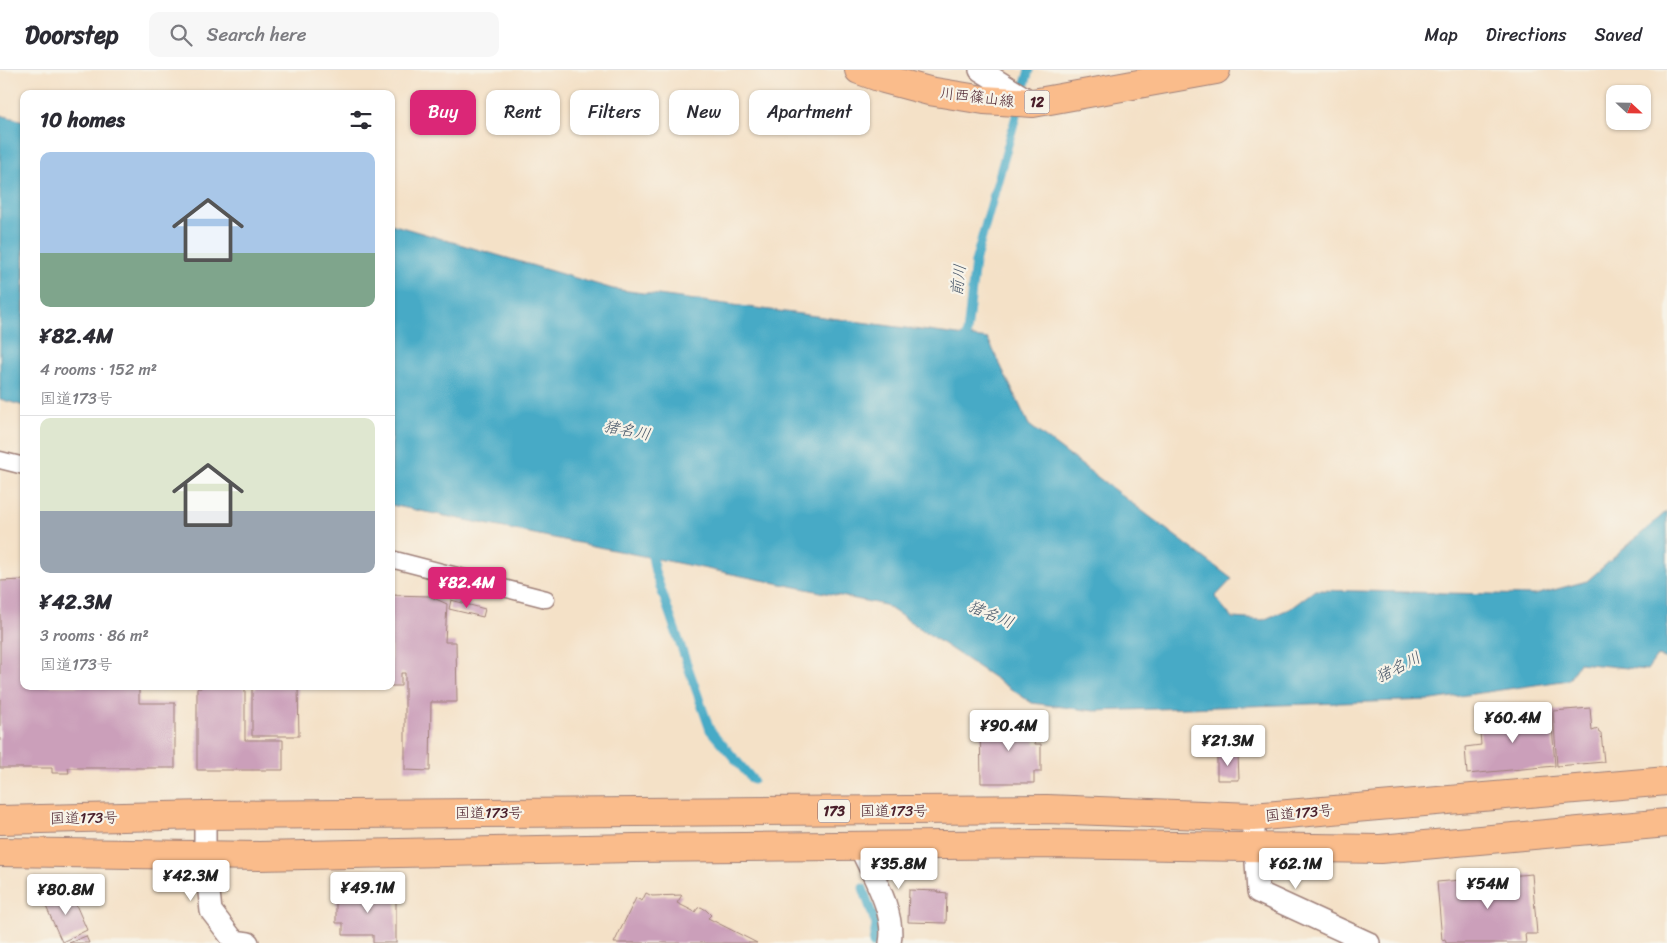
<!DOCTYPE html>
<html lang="en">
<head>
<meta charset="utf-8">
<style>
  body { margin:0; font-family:Sriracha,"Klee One",sans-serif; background:#f7f7f7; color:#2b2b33; height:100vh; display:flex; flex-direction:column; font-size:19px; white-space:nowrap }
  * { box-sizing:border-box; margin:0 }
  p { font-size:16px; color:#7c7c81 }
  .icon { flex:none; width:28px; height:28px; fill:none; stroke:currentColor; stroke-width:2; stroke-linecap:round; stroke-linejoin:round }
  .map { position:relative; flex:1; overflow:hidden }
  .side { position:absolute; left:20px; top:20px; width:375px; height:600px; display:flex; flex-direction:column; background:#fff; border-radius:10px; box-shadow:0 1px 4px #0004 }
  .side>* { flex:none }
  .guide { position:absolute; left:410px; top:20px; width:475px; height:45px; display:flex; gap:10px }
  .needle { width:32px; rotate:112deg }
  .buttons { position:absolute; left:1606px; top:15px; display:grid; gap:10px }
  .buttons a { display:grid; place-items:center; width:45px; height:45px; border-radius:10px; background:#fff; box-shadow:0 1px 4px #0004; font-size:25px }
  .price { position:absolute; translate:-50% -42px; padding:0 11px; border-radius:5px; background:#fff; color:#222; font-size:16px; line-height:32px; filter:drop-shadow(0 1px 2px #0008) }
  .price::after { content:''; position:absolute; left:50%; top:30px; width:15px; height:11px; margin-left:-8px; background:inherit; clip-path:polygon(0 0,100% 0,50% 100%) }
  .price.selected { background:#db2777; color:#fff }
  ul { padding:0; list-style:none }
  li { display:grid; align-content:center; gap:10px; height:265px; padding:0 20px }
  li+li { border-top:1px solid #e1e1e2 }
  li span { display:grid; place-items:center; height:155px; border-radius:10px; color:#555 }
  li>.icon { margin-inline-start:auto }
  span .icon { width:90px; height:90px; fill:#fffc; stroke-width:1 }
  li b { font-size:21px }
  h2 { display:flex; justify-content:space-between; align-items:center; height:60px; padding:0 20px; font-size:21px }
  .tag { padding:0 18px; border-radius:10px; background:#fff; box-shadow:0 1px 4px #0004; font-size:18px; line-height:45px }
  .tag.selected { background:#db2777; color:#fff }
  header { display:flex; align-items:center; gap:30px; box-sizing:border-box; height:70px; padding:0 25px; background:#fff; border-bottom:1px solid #e1e1e2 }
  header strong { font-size:24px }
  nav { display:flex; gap:28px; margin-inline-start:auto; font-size:18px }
  .search { width:350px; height:45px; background:#f7f7f7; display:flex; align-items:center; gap:12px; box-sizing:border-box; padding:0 18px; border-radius:10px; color:#7c7c81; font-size:19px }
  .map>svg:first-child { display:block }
  .water { fill:#46aac6; stroke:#486478 }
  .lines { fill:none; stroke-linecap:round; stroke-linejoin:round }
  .stream { stroke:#46aac6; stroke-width:9 }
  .building { fill:#cb9fba }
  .pedestrian-casing { stroke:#9f8079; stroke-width:19 }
  .minor-casing { stroke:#9f8079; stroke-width:24 }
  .primary-casing { stroke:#9f8079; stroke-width:30 }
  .trunk-casing { stroke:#9f8079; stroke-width:30 }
  .pedestrian { stroke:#fff; stroke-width:16 }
  .minor { stroke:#fff; stroke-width:21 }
  .primary { stroke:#fabc8b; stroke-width:28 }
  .trunk { stroke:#fabc8b; stroke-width:28 }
  .labels { text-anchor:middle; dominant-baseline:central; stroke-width:4.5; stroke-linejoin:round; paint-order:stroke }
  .shield { fill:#f7f3e8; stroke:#7e5f64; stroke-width:1 }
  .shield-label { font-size:14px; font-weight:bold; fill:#4a1f2b }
  .street-label { font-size:15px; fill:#4a1f2b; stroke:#f7f3e8 }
  .water-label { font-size:16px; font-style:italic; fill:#485769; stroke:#f7f3e8 }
</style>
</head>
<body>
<header>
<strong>Doorstep</strong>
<div class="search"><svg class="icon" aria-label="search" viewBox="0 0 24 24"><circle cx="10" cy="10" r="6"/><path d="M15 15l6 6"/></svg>Search here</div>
<nav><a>Map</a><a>Directions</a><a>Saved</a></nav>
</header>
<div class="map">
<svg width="1667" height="873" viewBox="0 0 1667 873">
  <rect width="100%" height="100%" fill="#f7f3e8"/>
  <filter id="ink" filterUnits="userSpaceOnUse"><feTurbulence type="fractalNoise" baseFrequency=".02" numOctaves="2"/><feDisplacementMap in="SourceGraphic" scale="10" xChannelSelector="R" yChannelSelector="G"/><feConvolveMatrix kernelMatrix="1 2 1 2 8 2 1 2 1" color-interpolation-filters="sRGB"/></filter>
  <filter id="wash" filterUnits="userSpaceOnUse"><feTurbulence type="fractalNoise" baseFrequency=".0096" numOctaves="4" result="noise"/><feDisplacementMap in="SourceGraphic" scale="20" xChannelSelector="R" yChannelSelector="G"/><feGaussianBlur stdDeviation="1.12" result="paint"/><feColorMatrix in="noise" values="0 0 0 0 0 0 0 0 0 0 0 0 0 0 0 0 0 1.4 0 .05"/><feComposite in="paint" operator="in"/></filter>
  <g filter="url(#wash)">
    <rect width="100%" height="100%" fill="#f4e1c7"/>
    <g class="water">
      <path d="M0 45 24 51V336L0 329Z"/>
      <path d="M391 154 613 219 988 269 1029 355 1232 509 1215 527 1232 548 1263 550 1291 538 1315 520 1535 525 1587 511 1667 441V589L1657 586 1647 600 1579 593 1569 610 1432 630 1094 641 1032 633 885 535 391 435Z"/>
    </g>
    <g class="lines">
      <g class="stream">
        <path d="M964 276 966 272 975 192 1029 0"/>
        <path d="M650 476 655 502 710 660 753 710"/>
        <path d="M863 818 876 855 873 873"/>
      </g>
    </g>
    <g id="blocks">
      <g class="building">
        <path d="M24 510V616H139V633H175V698H68L69 703H52V698H0V511Z"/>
        <path d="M391 525 429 526 447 534 445 572H456L457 632H431L430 701 405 700V603H401V616H391Z"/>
        <path d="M451 530 485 539 483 547 449 539Z"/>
        <path d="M201 616H243V618H245V670H283V700H197V618H201Z"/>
        <path d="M256 616 298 617 299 666H252V618H256Z"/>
        <path d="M1590 638 1592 661 1598 659 1599 663H1601L1604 692 1557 696 1553 641Z"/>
        <path d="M1551 642 1555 696 1467 704 1465 677 1481 675 1479 648Z"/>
        <path d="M1028 649V653H1034V664L1039 663V667L1035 668V674H1041V702H1034V713H981L980 650Z"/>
        <path d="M1238 683 1239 710H1217V684Z"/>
        <path d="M1532 804 1537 864H1525L1526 873H1446L1445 869 1442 870 1437 812Z"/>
        <path d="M342 819H390V831H396V873H373V865H343V853H336V828H343Z"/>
        <path d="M909 820 938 821V822L947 823 946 853 908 852Z"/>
        <path d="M70 821 87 860 62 872 44 832Z"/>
        <path d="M646 823 652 826 682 825 677 833 695 842 698 838 701 837 706 840 711 845 708 848 757 873H614L636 828 642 831Z"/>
        <path d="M86 866 89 873H69Z"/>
      </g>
    </g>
  </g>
  <g filter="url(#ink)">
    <use href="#blocks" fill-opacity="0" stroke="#9f8079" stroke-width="1"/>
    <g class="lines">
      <defs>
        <g id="pedestrian">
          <path d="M0 390 24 396"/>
          <path d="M391 489 546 529"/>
        </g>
        <g id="minor">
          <path d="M980 0 1033 33"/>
          <path d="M205 745V785L211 841 234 871 248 873"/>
          <path d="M1253 747 1258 822 1369 873"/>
          <path d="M859 775C871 803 896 842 890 873"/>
        </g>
        <path id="primary" d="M859 0 884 9 929 21 984 30 1033 33 1216 0"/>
        <g id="trunk">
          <path d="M0 750 205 745 1047 739 1253 747 1667 711"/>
          <path d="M0 782 259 786 633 778 1044 774 1380 779 1667 753"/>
        </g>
      </defs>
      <use href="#pedestrian" class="pedestrian-casing"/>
      <use href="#minor" class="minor-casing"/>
      <use href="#primary" class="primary-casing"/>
      <use href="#trunk" class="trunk-casing"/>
      <use href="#pedestrian" class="pedestrian"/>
      <use href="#minor" class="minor"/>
      <use href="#primary" class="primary"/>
      <use href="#trunk" class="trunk"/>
    </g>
  </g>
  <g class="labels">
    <g class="shield">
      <rect x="1024.5" y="20.5" width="25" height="23" rx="4"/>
      <rect x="818" y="729.5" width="32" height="23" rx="4"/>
    </g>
    <g class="shield-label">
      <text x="1037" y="32">12</text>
      <text x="834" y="741">173</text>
    </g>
    <g class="street-label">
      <text transform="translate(977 27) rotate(7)">川西篠山線</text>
      <text x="894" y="741">国道173号</text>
      <text x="489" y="743">国道173号</text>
      <text transform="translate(1299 743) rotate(-5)">国道173号</text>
      <text transform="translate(84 748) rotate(-1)">国道173号</text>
    </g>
    <g class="water-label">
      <text transform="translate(958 210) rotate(-83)">前川</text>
      <text transform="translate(627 360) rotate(11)">猪名川</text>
      <text transform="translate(991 544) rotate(23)">猪名川</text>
      <text transform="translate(1398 597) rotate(-27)">猪名川</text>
    </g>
  </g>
</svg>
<div class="buttons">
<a><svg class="needle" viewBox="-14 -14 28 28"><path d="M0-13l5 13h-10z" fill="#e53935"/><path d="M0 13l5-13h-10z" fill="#7c7c81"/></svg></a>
</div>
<b class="price selected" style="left:467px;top:539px">¥82.4M</b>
<b class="price" style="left:1513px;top:674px">¥60.4M</b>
<b class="price" style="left:1009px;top:682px">¥90.4M</b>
<b class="price" style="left:1228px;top:697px">¥21.3M</b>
<b class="price" style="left:899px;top:820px">¥35.8M</b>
<b class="price" style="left:1296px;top:820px">¥62.1M</b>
<b class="price" style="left:191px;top:832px">¥42.3M</b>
<b class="price" style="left:1488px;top:840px">¥54M</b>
<b class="price" style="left:368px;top:844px">¥49.1M</b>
<b class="price" style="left:66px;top:846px">¥80.8M</b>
<div class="guide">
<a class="tag selected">Buy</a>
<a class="tag">Rent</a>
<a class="tag">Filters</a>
<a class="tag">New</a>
<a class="tag">Apartment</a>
</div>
<section class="side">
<h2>10 homes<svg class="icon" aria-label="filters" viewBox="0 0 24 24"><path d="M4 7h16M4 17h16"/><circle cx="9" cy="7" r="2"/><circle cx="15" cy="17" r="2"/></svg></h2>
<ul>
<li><span style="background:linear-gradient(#a9c7e8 65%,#7fa58c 0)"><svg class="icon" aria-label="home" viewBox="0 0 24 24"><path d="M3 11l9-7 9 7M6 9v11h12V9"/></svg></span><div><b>¥82.4M</b><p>4 rooms · 152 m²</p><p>国道173号</p></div></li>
<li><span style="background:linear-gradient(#dfe7d0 60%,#9aa5b1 0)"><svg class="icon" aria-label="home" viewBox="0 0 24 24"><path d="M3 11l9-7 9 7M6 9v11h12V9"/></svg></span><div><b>¥42.3M</b><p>3 rooms · 86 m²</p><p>国道173号</p></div></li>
</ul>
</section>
</div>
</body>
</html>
